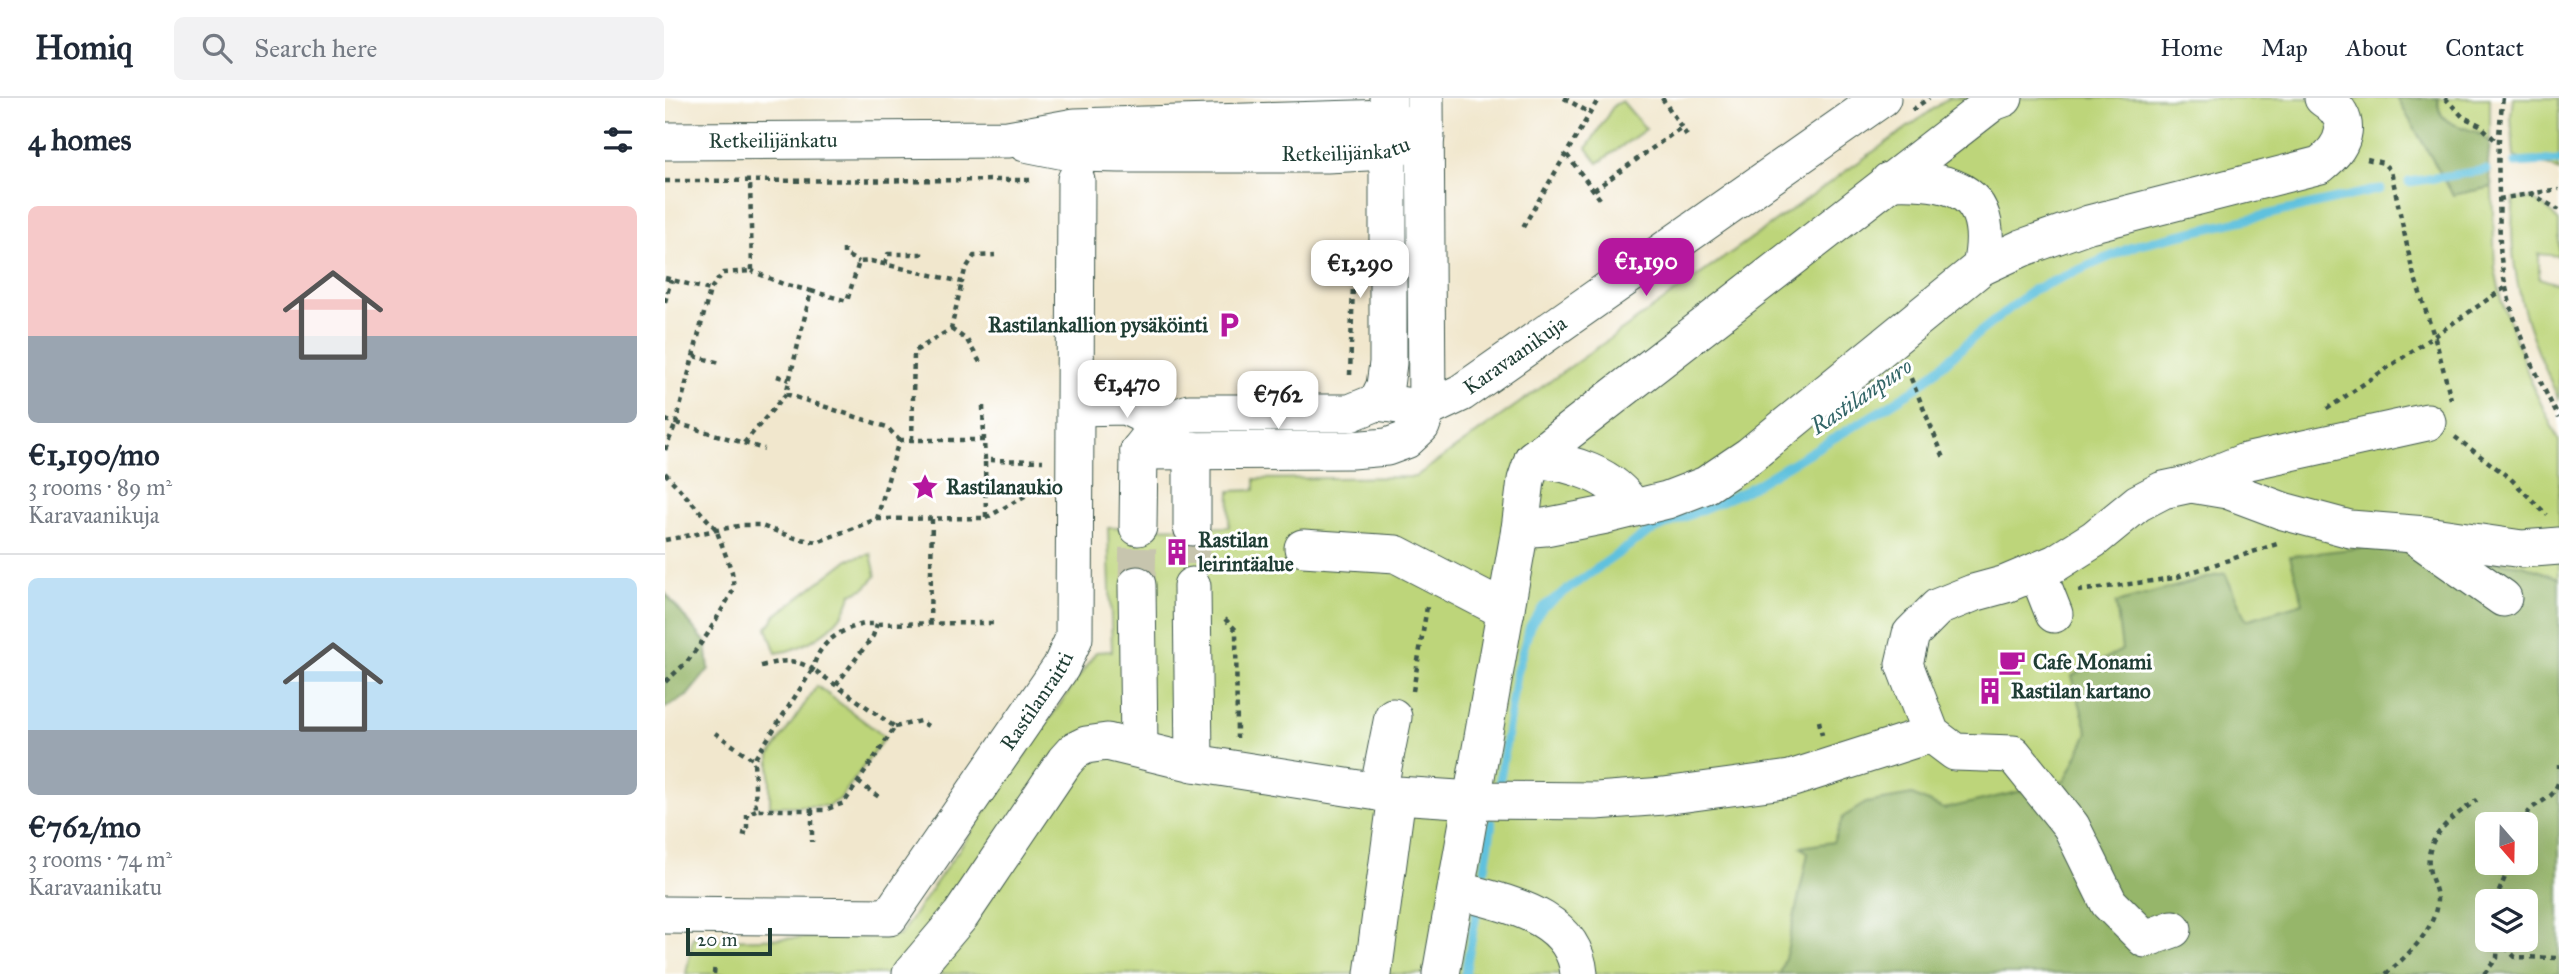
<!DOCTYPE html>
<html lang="en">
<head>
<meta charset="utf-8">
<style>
  body { margin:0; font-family:"IM FELL Great Primer",serif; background:#f2f2f3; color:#1f2937; height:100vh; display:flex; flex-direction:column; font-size:26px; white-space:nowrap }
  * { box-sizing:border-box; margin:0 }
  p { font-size:23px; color:#747a83 }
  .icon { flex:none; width:38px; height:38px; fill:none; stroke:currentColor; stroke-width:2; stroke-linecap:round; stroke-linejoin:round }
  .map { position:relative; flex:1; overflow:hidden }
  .details { display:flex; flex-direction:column; background:#fff; width:665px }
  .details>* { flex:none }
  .needle { width:46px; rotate:160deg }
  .controls { position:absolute; left:1810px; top:714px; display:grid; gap:14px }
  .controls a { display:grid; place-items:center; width:63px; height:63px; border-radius:10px; background:#fff; box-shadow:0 7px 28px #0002; font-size:35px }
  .scale { position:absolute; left:21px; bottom:18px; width:86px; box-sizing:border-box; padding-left:7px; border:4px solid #1f3d34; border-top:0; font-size:19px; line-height:24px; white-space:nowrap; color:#1f3d34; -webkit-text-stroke:5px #fff; paint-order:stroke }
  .price { position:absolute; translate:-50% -60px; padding:0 16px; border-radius:14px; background:#fff; color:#222; font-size:23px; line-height:46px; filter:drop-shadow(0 2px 4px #0008) }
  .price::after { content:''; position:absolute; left:50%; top:42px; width:21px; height:16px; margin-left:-10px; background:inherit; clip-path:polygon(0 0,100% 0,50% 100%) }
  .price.on { background:#b5179e; color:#fff }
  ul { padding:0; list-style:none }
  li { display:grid; align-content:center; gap:14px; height:371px; padding:0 28px }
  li+li { border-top:2px solid #e0e1e3 }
  li span { display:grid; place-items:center; height:217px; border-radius:10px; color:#555 }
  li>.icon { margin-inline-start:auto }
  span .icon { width:126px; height:126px; fill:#fffc; stroke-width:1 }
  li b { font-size:30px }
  h2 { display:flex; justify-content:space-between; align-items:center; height:84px; padding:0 28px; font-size:30px }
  header { display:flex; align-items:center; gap:42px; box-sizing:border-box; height:98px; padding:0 35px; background:#fff; border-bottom:2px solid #e0e1e3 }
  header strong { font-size:33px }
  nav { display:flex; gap:38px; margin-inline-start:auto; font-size:24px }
  .search { width:490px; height:63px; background:#f2f2f3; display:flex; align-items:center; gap:18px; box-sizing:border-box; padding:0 24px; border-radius:10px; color:#747a83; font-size:26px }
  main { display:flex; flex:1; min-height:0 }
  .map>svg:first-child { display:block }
  .green { fill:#bdd57a; stroke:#6e8957; stroke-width:2 }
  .forest { fill:#96b66a; stroke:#5a7a4f; stroke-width:2; fill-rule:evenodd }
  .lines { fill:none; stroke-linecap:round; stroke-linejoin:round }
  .stream { stroke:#5fc1de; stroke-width:9 }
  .minor-tunnel { stroke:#c7c5ae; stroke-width:37; stroke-dasharray:37 18; stroke-linecap:butt }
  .minor-casing { stroke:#3e564b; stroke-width:39 }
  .path { stroke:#3e564b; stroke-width:4.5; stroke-dasharray:5 5; stroke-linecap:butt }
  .minor { stroke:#fff; stroke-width:37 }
  .labels { text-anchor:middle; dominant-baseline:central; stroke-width:6; stroke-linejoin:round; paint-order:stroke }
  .street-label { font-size:21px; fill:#1f3d34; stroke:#fff }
  .poi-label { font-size:21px; font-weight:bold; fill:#1f3d34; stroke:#fff; text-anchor:start }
  .water-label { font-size:23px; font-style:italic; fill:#326567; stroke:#fff }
</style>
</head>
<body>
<header>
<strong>Homiq</strong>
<div class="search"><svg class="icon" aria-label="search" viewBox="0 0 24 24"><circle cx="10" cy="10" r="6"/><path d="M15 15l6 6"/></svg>Search here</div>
<nav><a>Home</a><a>Map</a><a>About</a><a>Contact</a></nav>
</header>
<main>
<section class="details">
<h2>4 homes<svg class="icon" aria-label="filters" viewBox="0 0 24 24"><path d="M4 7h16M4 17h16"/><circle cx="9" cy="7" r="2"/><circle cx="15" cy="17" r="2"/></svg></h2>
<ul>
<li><span style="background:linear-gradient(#f6c9c9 60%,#9aa5b1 0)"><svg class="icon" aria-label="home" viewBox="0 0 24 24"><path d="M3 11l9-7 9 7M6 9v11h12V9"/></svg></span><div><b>€1,190/mo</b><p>3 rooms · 89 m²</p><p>Karavaanikuja</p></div></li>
<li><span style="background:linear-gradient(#bfe0f5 70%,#9aa5b1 0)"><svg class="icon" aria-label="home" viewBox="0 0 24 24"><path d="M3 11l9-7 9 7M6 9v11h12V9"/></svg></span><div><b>€762/mo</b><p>3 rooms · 74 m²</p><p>Karavaanikatu</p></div></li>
</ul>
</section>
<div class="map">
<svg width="1894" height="876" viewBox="0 0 1894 876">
  <rect width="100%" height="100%" fill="#fff"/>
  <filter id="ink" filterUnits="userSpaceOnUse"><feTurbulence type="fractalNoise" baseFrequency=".0143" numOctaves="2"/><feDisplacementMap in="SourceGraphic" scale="14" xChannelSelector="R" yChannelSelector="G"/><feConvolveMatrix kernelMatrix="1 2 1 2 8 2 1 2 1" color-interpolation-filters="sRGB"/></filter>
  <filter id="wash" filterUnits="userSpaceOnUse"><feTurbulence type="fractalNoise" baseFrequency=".00686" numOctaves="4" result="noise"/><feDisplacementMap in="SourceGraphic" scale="28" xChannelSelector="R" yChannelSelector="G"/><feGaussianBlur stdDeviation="1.57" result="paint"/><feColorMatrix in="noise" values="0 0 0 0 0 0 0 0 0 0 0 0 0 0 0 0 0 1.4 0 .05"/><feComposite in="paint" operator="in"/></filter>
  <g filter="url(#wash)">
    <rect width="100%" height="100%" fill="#f1e7cd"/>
    <g class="green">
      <path d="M1284 0H1732L1788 97 1827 89 1830 170 1836 201 1868 289 1894 343V550L1822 726V765L1789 876H21L28 839 49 842 234 838 431 554 447 553 443 430 564 429 565 393 590 392V381L750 379Z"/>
      <path d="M1774 0H1825V44C1820 41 1815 36 1811 34 1794 28 1770 25 1774 0Z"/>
      <path d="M1848 0H1894V73L1885 68 1849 59 1846 18Z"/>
      <path d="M957 3 981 31 933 65 922 50 949 7Z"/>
      <path d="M1849 101H1868L1885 113 1894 124V158L1874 156V180L1893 186 1894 195V302C1864 238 1840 173 1849 101Z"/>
      <path d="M206 456 211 478 200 490 186 496C180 527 141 551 111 555L102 530 111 517 184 461Z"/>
      <path d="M152 588 220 639 175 701 163 708H105V657Z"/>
    </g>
    <g class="forest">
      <path d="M1732 0H1773C1771 26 1793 27 1811 34 1815 36 1820 41 1825 44L1823 66 1827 89 1788 97Z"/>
      <path d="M1703 449 1858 467 1894 480V876H1115L1122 853 1143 755 1136 749 1168 744 1178 719 1201 705 1247 697 1279 711 1400 683 1423 635 1407 578 1457 552 1451 505 1560 475 1581 522 1638 505 1625 458ZM1822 726H1860V765H1822ZM1822 803H1860V842H1822Z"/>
      <path d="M0 495 41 545 44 571 22 598 0 610Z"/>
    </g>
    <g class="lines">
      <g class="stream">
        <path d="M1850 65 1894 62"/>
        <path d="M1744 84 1821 72"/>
        <path d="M835 682 851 576 865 528 878 509 982 435 1080 393 1223 308 1250 291 1315 234 1368 192 1474 146 1715 91"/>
        <path d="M820 770 827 725"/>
        <path d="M800 876 812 812"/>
      </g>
    </g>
  </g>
  <g filter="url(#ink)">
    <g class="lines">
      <g class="minor-tunnel">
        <path d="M527 429V488"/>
        <path d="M472 487 473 429"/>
      </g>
      <defs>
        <g id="minor">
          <path d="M1339 0 1328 4 868 361 861 382 855 431 880 429 941 417 1002 402 1041 387 1084 358 1316 169 1357 150 1424 126 1655 67C1681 47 1690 20 1658 0"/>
          <path id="s1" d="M0 43 343 41 410 29 724 20 761 39"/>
          <path id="s2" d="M360 45 410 55 455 56H662L723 53 747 44"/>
          <path d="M1224 83C1290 80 1332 94 1316 169"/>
          <path id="s3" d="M712 304 762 311 796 295 1217 0"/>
          <path d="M411 309 460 308 496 325"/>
          <path d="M527 352V429"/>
          <path d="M474 353 686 352 722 349 741 342 756 328 762 311 760 0"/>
          <path d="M474 353 496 325 524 315H685L712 304 720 288 723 265V0"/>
          <path d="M868 361C904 364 949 376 968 410"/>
          <path d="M1526 386 1562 392 1618 413 1685 431 1761 437 1857 451 1894 448"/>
          <path d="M473 429 474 353"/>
          <path d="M1750 438 1838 500"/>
          <path d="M638 450 731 456 841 513"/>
          <path d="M1372 473 1389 516"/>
          <path d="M472 487 474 650"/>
          <path d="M527 488 529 665"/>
          <path d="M713 694 728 619"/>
          <path d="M792 792C839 806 909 816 914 876"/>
          <path id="s4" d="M0 817 224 819 396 569 409 540 411 82"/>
          <path d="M1508 831 1480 841 1444 805 1406 728 1348 656 1290 654 1266 636 1239 566 1246 536 1273 509 1308 495 1341 486 1391 465 1429 441 1473 405 1498 392 1526 386 1580 364 1762 324"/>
          <path d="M246 876 296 817 400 663 409 653 421 647 442 644 529 665 732 697 808 702 931 703 999 698 1125 681 1266 636"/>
          <path d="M708 876 732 697"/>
          <path d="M776 876 855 431"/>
        </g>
      </defs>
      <use href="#minor" class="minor-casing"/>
      <g class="path">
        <path d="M899 0 925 15"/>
        <path d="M997 0 1023 39"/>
        <path d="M1780 0 1798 19 1815 27 1832 44"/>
        <path d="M1838 0C1833 32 1833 63 1834 96 1835 117 1834 139 1836 160 1842 216 1868 271 1894 320"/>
        <path d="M1247 12 1264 0"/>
        <path d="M902 57 935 101"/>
        <path d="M1702 61 1718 65 1726 73 1747 171 1772 247 1786 301"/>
        <path d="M0 83 370 82"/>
        <path d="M929 92 1017 29"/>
        <path d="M1865 95 1894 112"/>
        <path d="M1834 101 1894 91"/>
        <path d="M858 129 934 0"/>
        <path d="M179 151V156L194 164"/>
        <path d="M220 166 223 156H256V150"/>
        <path d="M0 180 45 192"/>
        <path d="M146 193 182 203 194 164 206 163 297 184 300 172 309 158 330 157"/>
        <path d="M0 204 6 182"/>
        <path d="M286 231 302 242 316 266"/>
        <path d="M29 258 55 265"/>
        <path d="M1242 271 1279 360"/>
        <path d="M685 277 688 187"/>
        <path d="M112 278 124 282"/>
        <path d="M121 296 222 329 234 342"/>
        <path d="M318 308 319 342"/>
        <path d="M1662 311 1841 189"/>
        <path d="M0 322 11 325 45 192 58 175 87 173 85 83"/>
        <path d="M1790 339 1846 381 1882 417"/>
        <path d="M234 342H319L320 362 378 363"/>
        <path d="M247 342 249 256 250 253 286 231 297 184"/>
        <path d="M79 345 99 351"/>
        <path d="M0 352 11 325 79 345 121 296 146 193 118 186 87 173"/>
        <path d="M0 375 51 431 67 474 69 491 42 537 22 564 0 584"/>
        <path d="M321 420 379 387"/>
        <path d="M212 421 321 420 320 362"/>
        <path d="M0 442 78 427H94L130 440 152 444 212 421 234 342"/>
        <path d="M1413 493 1509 480 1615 445"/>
        <path d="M560 521 571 532 572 640"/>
        <path d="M265 526 267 421"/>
        <path d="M96 568C119 562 126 560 148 571 153 545 174 532 199 526L329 525"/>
        <path d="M171 587 208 538 212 526"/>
        <path d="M748 593 762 509"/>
        <path d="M1154 623 1157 637"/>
        <path d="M230 629 255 623 263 628"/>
        <path d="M50 635 89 662 91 712H159L179 705 230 629 148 571 89 662"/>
        <path d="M1894 667V670"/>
        <path d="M193 684 214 699"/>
        <path d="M147 712V744"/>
        <path d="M1858 726C1864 707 1871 709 1885 698 1889 695 1892 688 1894 683"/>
        <path d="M77 735 82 736V716L91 712"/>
        <path d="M1830 803 1846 765"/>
        <path d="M1833 842 1850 859 1894 860"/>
        <path d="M49 876 50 866"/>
        <path d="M1721 876C1742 858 1772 831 1772 801 1772 790 1765 780 1764 769 1760 737 1789 718 1812 702"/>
        <path d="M1819 876 1832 860 1833 843"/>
      </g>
      <use href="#minor" class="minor"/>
    </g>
  </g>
  <defs>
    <symbol id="parking-bare" viewBox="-9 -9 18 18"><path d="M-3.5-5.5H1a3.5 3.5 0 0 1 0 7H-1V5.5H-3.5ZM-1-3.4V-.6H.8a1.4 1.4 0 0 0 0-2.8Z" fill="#b5179e" stroke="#fff" stroke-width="2.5" paint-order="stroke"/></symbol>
    <symbol id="sight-bare" viewBox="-9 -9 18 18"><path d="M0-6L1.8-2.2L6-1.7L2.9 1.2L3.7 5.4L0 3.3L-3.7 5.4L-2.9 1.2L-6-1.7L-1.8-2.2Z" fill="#b5179e" stroke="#fff" stroke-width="2.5" paint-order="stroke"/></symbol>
    <symbol id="building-bare" viewBox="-9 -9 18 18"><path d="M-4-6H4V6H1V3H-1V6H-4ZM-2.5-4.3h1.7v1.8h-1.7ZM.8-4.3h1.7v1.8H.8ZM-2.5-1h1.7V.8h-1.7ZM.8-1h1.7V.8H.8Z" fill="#b5179e" stroke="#fff" stroke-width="2.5" paint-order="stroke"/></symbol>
    <symbol id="cafe-bare" viewBox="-9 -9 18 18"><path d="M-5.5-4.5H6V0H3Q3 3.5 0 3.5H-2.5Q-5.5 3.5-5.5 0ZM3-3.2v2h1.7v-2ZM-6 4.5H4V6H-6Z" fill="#b5179e" stroke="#fff" stroke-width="2.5" paint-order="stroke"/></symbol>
  </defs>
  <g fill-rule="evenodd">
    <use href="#parking-bare" x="545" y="208" width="38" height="38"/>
    <use href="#sight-bare" x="241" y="370" width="38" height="38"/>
    <use href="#building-bare" x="493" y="435" width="38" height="38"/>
    <use href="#cafe-bare" x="1328" y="545" width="38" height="38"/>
    <use href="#building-bare" x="1306" y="574" width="38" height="38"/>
  </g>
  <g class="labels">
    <g class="street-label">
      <text stroke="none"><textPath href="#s1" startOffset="108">Retkeilijänkatu</textPath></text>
      <text stroke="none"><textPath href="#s2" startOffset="322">Retkeilijänkatu</textPath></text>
      <text stroke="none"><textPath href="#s3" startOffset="154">Karavaanikuja</textPath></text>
      <text stroke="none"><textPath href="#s4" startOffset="486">Rastilanraitti</textPath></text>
    </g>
    <g class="poi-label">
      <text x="543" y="227" text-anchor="end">Rastilankallion pysäköinti</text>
      <text x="281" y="389">Rastilanaukio</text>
      <text x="533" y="442">Rastilan<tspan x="533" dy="24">leirintäalue</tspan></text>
      <text x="1368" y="564">Cafe Monami</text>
      <text x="1346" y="593">Rastilan kartano</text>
    </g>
    <g class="water-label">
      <text transform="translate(1196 298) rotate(-34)">Rastilanpuro</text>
    </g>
  </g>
</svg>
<div class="controls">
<a><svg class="needle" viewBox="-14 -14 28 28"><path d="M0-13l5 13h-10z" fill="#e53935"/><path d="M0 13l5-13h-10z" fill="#747a83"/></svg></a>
<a><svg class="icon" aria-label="layers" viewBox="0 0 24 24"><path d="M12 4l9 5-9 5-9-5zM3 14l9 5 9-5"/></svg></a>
</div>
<div class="scale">20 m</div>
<b class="price on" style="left:981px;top:200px">€1,190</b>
<b class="price" style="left:695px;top:202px">€1,290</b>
<b class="price" style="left:462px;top:322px">€1,470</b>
<b class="price" style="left:613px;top:333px">€762</b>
</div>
</main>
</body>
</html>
